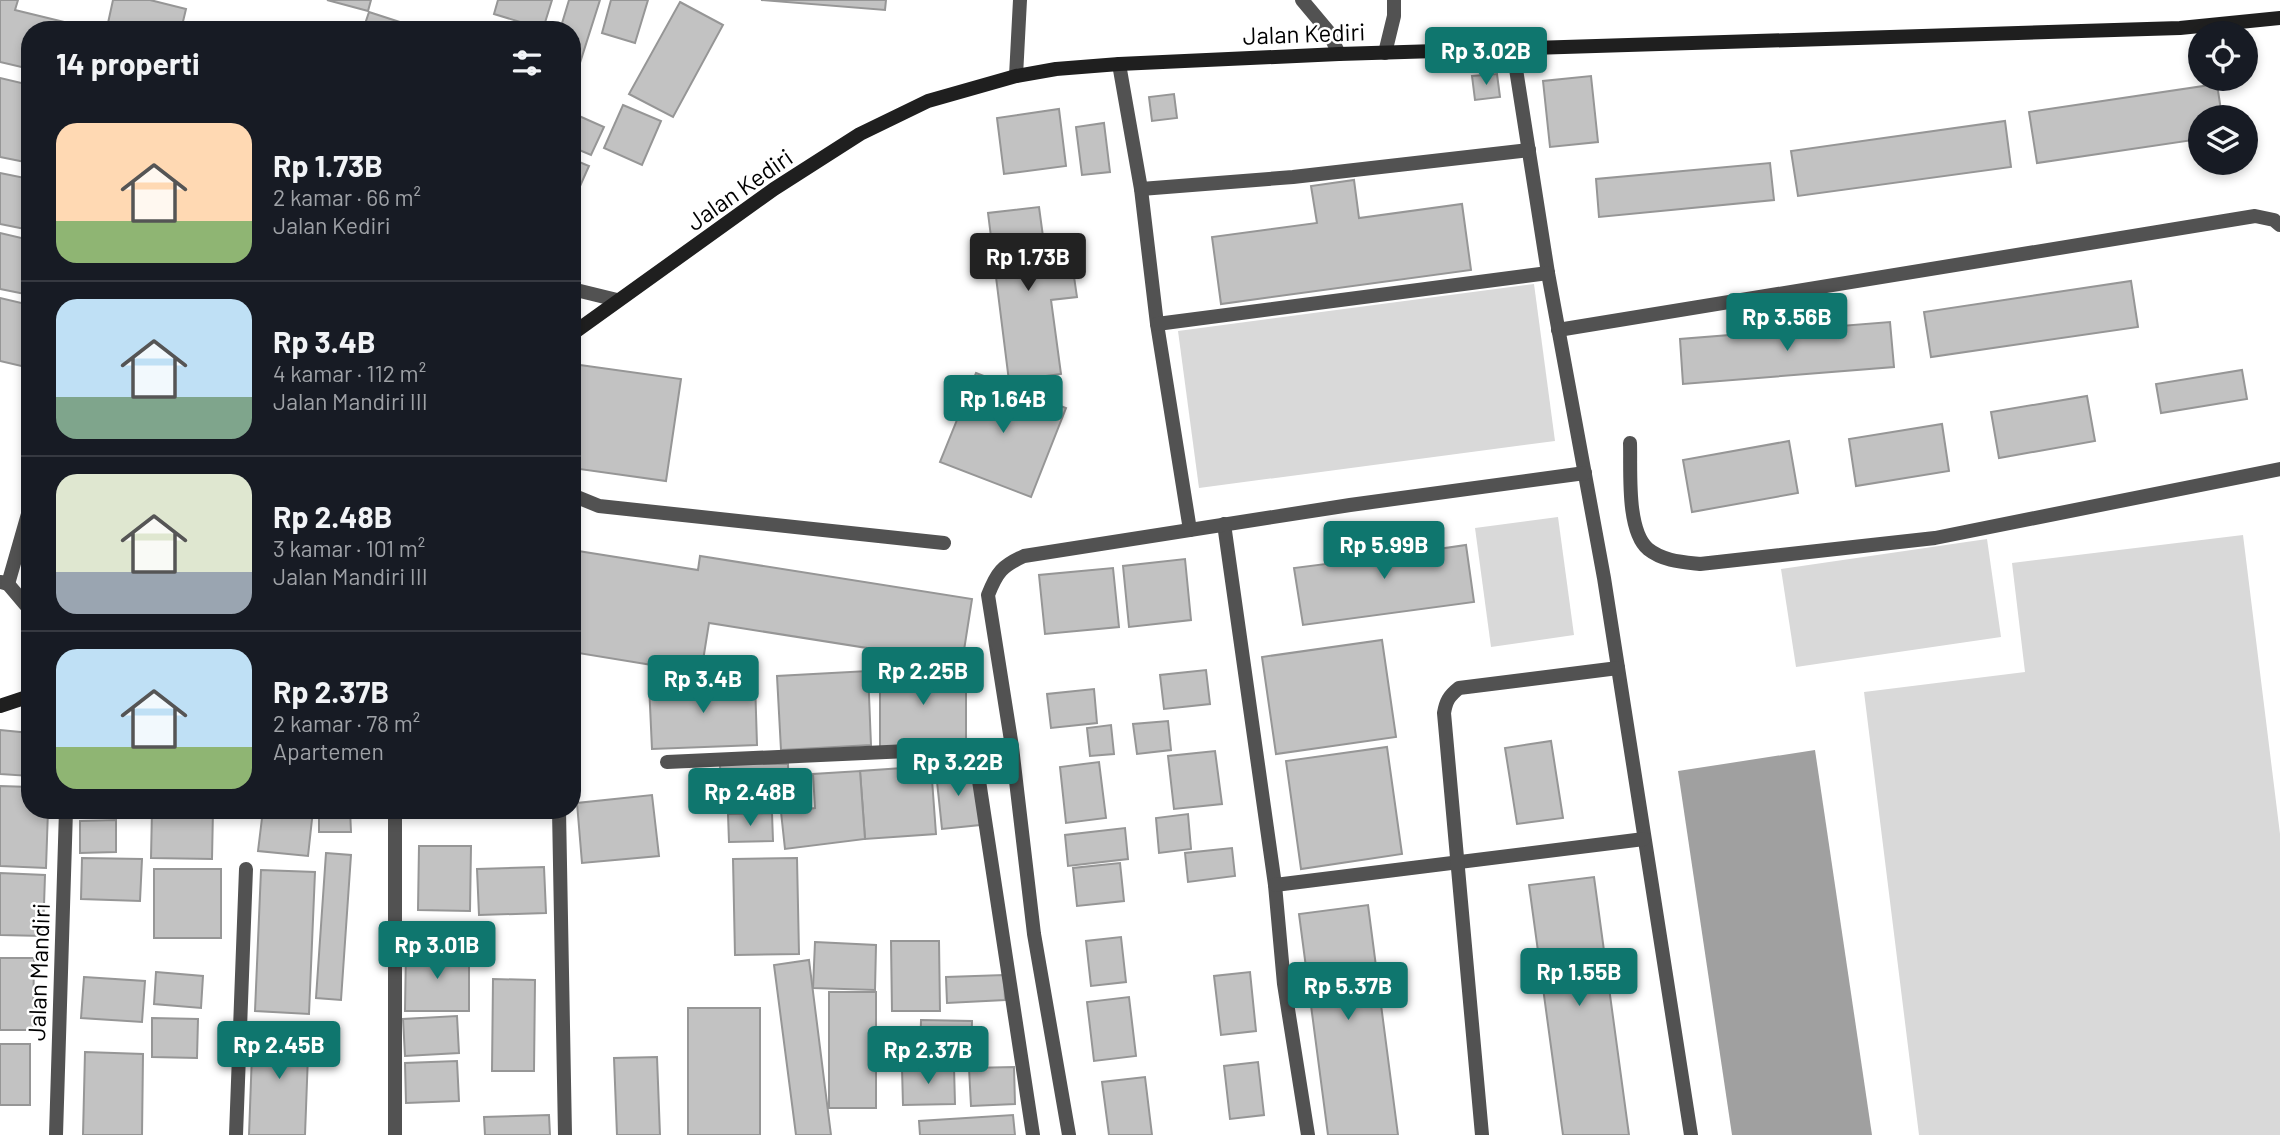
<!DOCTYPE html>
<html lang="id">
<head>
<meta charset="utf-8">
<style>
  body { margin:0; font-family:Barlow,sans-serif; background:#20242c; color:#f1f3f6; height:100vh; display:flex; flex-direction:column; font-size:26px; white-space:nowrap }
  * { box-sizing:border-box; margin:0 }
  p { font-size:23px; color:#9ea1a6 }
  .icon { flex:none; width:38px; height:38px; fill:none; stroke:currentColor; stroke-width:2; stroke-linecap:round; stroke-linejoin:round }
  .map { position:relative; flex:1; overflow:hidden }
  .panel { position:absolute; left:21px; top:21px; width:560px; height:798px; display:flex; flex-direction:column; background:#171b24; border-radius:28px; box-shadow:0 4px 10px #0003 }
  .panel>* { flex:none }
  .controls { position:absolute; left:2188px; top:21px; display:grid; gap:14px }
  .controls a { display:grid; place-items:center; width:70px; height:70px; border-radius:50%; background:#171b24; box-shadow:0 4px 10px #0003; font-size:35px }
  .price { position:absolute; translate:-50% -60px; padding:0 16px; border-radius:7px; background:#0f766e; color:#fff; font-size:23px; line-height:46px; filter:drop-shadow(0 2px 4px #0008) }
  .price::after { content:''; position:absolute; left:50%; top:42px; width:21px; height:16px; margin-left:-10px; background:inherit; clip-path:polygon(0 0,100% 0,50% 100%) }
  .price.active { background:#222; color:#fff }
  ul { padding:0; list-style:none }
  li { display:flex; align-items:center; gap:21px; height:175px; padding:0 35px }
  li+li { border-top:2px solid #363941 }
  li span { display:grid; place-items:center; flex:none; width:196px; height:140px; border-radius:21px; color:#555 }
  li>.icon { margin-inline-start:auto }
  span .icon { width:84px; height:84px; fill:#fffc; stroke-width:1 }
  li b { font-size:30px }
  h2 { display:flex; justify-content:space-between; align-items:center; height:84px; padding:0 35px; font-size:30px }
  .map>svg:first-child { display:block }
  .green { fill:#d9d9d9 }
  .water { fill:#a0a0a0 }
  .building { fill:#c2c2c2; stroke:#969696; stroke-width:2 }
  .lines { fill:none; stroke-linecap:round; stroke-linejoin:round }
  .lane { stroke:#525252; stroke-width:14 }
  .street { stroke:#525252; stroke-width:14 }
  .secondary { stroke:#1f1f1f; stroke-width:14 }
  .labels { text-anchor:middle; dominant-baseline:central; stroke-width:5; stroke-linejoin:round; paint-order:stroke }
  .street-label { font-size:24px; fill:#000; stroke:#fff }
</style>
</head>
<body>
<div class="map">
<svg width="2280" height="1135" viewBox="0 0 2280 1135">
  <rect width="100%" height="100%" fill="#fff"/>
  <g class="green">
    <path d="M1534 284 1555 441 1199 488 1178 331Z"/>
    <path d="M1558 517 1574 635 1491 647 1475 528Z"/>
    <path d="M2243 535 2280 834V1135H1919L1864 692 2025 672 2012 563Z"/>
    <path d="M1987 539 2001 637 1796 667 1781 569Z"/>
  </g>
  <path class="water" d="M1815 750 1872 1135H1732L1678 771Z"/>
  <g class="building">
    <path d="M0 0H18L15 10 97 30H30V69L0 62Z"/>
    <path d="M113 0H150L186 9 181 30H136L108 23Z"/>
    <path d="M327 0H371L368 11Z"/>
    <path d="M498 0H552L543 29 494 14Z"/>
    <path d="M569 0H600L578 69 572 68V30H560Z"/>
    <path d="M611 0H648L635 43 602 33Z"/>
    <path d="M761 0H886L885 10Z"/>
    <path d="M680 2 723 25 673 117 629 94Z"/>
    <path d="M369 12 412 26 411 30H363Z"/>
    <path d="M1497 74 1500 97 1475 100 1472 76Z"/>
    <path d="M1591 76 1598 142 1550 147 1543 81Z"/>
    <path d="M0 78 30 85V163L0 157Z"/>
    <path d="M2217 84 2222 117H2200V139L2037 163 2029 112Z"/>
    <path d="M1174 94 1177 118 1152 121 1149 97Z"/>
    <path d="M623 105 661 121 642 165 604 148Z"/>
    <path d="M1059 109 1066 166 1004 174 997 118Z"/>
    <path d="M579 116 604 127 591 155 572 147V131Z"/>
    <path d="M2005 121 2011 167 1798 196 1791 151Z"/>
    <path d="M1104 123 1110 172 1082 175 1076 127Z"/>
    <path d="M572 159 589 166 572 204Z"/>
    <path d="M1770 163 1774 200 1599 217 1596 179Z"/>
    <path d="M0 173 30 179V230L0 224Z"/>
    <path d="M1354 180 1359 218 1462 204 1471 270 1221 304 1212 237 1317 223 1311 186Z"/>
    <path d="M1039 207 1047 266 1072 263 1077 297 1051 300 1061 374 1009 381 988 213Z"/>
    <path d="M0 233 30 240V295L0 289Z"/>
    <path d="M2131 281 2138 327 1931 357 1924 312Z"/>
    <path d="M0 298 30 305V368L0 361Z"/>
    <path d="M1890 322 1894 367 1683 384 1680 339Z"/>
    <path d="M580 365 681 379 666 481 572 468V419Z"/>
    <path d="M2242 370 2247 399 2161 413 2156 384Z"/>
    <path d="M976 373 1066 408 1031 497 940 462Z"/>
    <path d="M2087 396 2095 441 1999 458 1991 412Z"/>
    <path d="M1942 424 1949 471 1856 486 1849 439Z"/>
    <path d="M1789 441 1798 493 1692 512 1683 460Z"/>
    <path d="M1400 526 1404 554 1466 545 1474 602 1303 625 1294 568 1365 559 1361 531Z"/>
    <path d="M572 550 698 570 700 556 972 599 962 663 709 623 701 673 572 652Z"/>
    <path d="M1185 559 1191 620 1129 627 1123 566Z"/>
    <path d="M1113 568 1119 627 1045 634 1039 575Z"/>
    <path d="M1382 640 1396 737 1276 754 1262 657Z"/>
    <rect x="880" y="667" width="86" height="80"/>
    <path d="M1206 670 1210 704 1164 709 1160 675Z"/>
    <path d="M868 671 871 745 781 750 777 676Z"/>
    <path d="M755 681 757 745 652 749 649 684Z"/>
    <path d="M1094 689 1097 723 1051 728 1047 694Z"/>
    <path d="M1168 721 1171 750 1137 754 1133 724Z"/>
    <path d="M1111 725 1114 754 1090 756 1087 728Z"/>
    <path d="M0 730 30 733V776L0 774Z"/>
    <path d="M1551 741 1563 818 1517 824 1505 748Z"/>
    <path d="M1387 747 1402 854 1301 869 1286 761Z"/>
    <path d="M1215 751 1222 804 1174 809 1168 756Z"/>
    <path d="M1099 762 1106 818 1066 823 1060 767Z"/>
    <path d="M720 764H788L789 807 721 808Z"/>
    <path d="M931 766 936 834 865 839 860 771Z"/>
    <path d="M974 767 980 825 942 829 936 772Z"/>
    <path d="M860 771 865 839 785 849 781 812 815 808 813 774Z"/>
    <path d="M0 786 30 787V810H48L46 868 0 866Z"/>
    <path d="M652 795 659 856 582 863 577 803Z"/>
    <path d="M152 810H213L212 859 151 858Z"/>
    <path d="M263 810H313L308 856 258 851Z"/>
    <path d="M319 810H350L351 832H319Z"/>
    <path d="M772 813 773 841 729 842 728 814Z"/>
    <path d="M1188 814 1191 849 1159 853 1156 818Z"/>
    <path d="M116 820V852L80 853V821Z"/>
    <path d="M1125 828 1128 859 1068 866 1065 835Z"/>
    <path d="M419 846H471L470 911 418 910Z"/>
    <path d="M1232 848 1235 876 1188 882 1185 853Z"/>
    <path d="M326 853 351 855 341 1000 316 998Z"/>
    <path d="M82 858 142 859 140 901 81 899Z"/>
    <path d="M797 858 799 954 735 955 733 859Z"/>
    <path d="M1120 863 1124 901 1077 906 1073 868Z"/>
    <path d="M544 867 546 913 479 915 477 869Z"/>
    <rect x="154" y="869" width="67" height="69"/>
    <path d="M261 870 315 872 309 1014 255 1011Z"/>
    <path d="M0 873 45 875 43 936 0 935Z"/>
    <path d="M1594 877 1629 1135H1563L1529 885Z"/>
    <path d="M1368 905 1398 1135H1328L1299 914Z"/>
    <path d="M1121 937 1126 982 1091 986 1086 941Z"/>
    <path d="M891 941H939L940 1011H892Z"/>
    <path d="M815 942 876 945 875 990 813 988Z"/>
    <path d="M406 950H469V1011H405Z"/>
    <path d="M0 958H34L33 1030H0Z"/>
    <path d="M809 960 831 1135H796L774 965Z"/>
    <path d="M156 972 203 976 201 1008 154 1004Z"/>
    <path d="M1250 972 1256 1031 1221 1035 1214 976Z"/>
    <path d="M1004 975 1005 1000 947 1003 946 977Z"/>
    <path d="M84 977 145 981 142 1022 81 1018Z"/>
    <path d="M493 979 535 980 534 1071H492Z"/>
    <rect x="829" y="992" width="47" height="116"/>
    <path d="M1129 997 1136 1056 1094 1061 1087 1002Z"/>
    <rect x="688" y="1008" width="72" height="127"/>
    <path d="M457 1016 459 1053 405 1056 403 1019Z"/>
    <path d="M152 1018 198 1019 197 1058 152 1057Z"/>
    <path d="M921 1020 972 1021 971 1062 920 1061Z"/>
    <path d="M253 1026 309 1028 305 1135H249Z"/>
    <rect x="0" y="1044" width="30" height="61"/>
    <path d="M85 1052 143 1054 142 1135H83Z"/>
    <path d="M657 1057 660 1135H617L614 1058Z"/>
    <path d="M457 1061 459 1101 406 1103 405 1063Z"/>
    <path d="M1258 1062 1264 1115 1230 1119 1224 1066Z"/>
    <path d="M954 1067 955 1104 903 1105 902 1068Z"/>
    <path d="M1014 1067 1015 1104 971 1106 969 1068Z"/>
    <path d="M1145 1077 1152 1135H1109L1102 1082Z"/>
    <path d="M549 1115 550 1135H485L484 1117Z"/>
    <path d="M1013 1115 1015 1135H920L919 1121Z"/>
  </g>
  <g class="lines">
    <g class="lane">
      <path d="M1302 0 1328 31 1339 54"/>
      <path d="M1385 53 1394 16V0"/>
      <path d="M1016 76 1020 0"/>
      <path d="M572 495 599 506 944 543"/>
    </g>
    <g class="street">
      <path d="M1513 50 1548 273 1604 578 1691 1135"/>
      <path d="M1119 64 1141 189 1157 324 1190 530"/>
      <path d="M1141 189 1293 177 1529 150"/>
      <path d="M572 289 617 300"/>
      <path d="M1157 324 1548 273"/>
      <path d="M1558 330 2255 216 2274 220 2280 225"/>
      <path d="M1630 443C1631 469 1626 530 1648 549 1663 561 1682 562 1700 564L1935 538 2280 469"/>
      <path d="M1224 524 1275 885 1284 984 1308 1135"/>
      <path d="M1 582 8 584 30 610"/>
      <path d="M8 584 30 507"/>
      <path d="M667 762 974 748 1033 1135"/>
      <path d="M395 810V1135"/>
      <path d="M559 810 565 1135"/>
      <path d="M1275 885 1644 839"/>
      <path d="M56 1135 66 810"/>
      <path d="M236 1135 246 869"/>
      <path d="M1069 1135 1034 934 1012 747 988 595C997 572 1002 566 1024 556L1350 505 1585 473"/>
      <path d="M1482 1135 1444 713C1446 701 1449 696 1459 688L1618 668"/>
    </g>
    <g class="secondary">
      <path d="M572 334 774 189 860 134 928 101 1016 76 1056 69 1119 64 1339 54 2180 28 2280 18"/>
      <path d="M0 706 30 696"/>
    </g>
  </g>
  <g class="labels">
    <g class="street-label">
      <text transform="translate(1304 33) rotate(-2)">Jalan Kediri</text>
      <text transform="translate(739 189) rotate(-35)">Jalan Kediri</text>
      <text transform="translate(38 972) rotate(-88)">Jalan Mandiri</text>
    </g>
  </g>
</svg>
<div class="controls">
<a><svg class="icon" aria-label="locate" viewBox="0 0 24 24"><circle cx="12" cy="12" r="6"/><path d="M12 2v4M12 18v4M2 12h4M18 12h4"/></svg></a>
<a><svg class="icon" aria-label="layers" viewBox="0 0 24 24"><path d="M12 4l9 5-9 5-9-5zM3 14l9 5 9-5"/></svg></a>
</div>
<b class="price" style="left:1486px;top:87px">Rp 3.02B</b>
<b class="price active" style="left:1028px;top:293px">Rp 1.73B</b>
<b class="price" style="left:1787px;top:353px">Rp 3.56B</b>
<b class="price" style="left:1003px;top:435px">Rp 1.64B</b>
<b class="price" style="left:1384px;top:581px">Rp 5.99B</b>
<b class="price" style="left:923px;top:707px">Rp 2.25B</b>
<b class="price" style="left:703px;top:715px">Rp 3.4B</b>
<b class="price" style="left:958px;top:798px">Rp 3.22B</b>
<b class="price" style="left:750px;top:828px">Rp 2.48B</b>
<b class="price" style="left:437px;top:981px">Rp 3.01B</b>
<b class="price" style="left:1579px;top:1008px">Rp 1.55B</b>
<b class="price" style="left:1348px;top:1022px">Rp 5.37B</b>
<b class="price" style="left:279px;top:1081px">Rp 2.45B</b>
<b class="price" style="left:928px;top:1086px">Rp 2.37B</b>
<section class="panel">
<h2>14 properti<svg class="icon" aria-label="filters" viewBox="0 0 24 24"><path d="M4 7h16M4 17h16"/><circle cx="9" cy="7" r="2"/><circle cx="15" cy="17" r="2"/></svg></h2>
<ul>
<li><span style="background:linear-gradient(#ffd9b3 70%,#8fb573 0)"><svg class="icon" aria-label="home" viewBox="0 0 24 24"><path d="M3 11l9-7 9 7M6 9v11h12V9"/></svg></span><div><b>Rp 1.73B</b><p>2 kamar · 66 m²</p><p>Jalan Kediri</p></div></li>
<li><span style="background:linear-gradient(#bfe0f5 70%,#7fa58c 0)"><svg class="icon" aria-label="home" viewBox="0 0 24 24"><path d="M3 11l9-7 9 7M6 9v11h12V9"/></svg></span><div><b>Rp 3.4B</b><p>4 kamar · 112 m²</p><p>Jalan Mandiri III</p></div></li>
<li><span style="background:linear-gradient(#dfe7d0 70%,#9aa5b1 0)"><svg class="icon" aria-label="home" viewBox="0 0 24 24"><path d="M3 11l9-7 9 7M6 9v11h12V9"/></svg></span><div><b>Rp 2.48B</b><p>3 kamar · 101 m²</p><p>Jalan Mandiri III</p></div></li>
<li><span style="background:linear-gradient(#bfe0f5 70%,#8fb573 0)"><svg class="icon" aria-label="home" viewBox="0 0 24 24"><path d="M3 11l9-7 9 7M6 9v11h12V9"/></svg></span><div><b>Rp 2.37B</b><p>2 kamar · 78 m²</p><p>Apartemen</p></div></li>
</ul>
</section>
</div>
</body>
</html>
